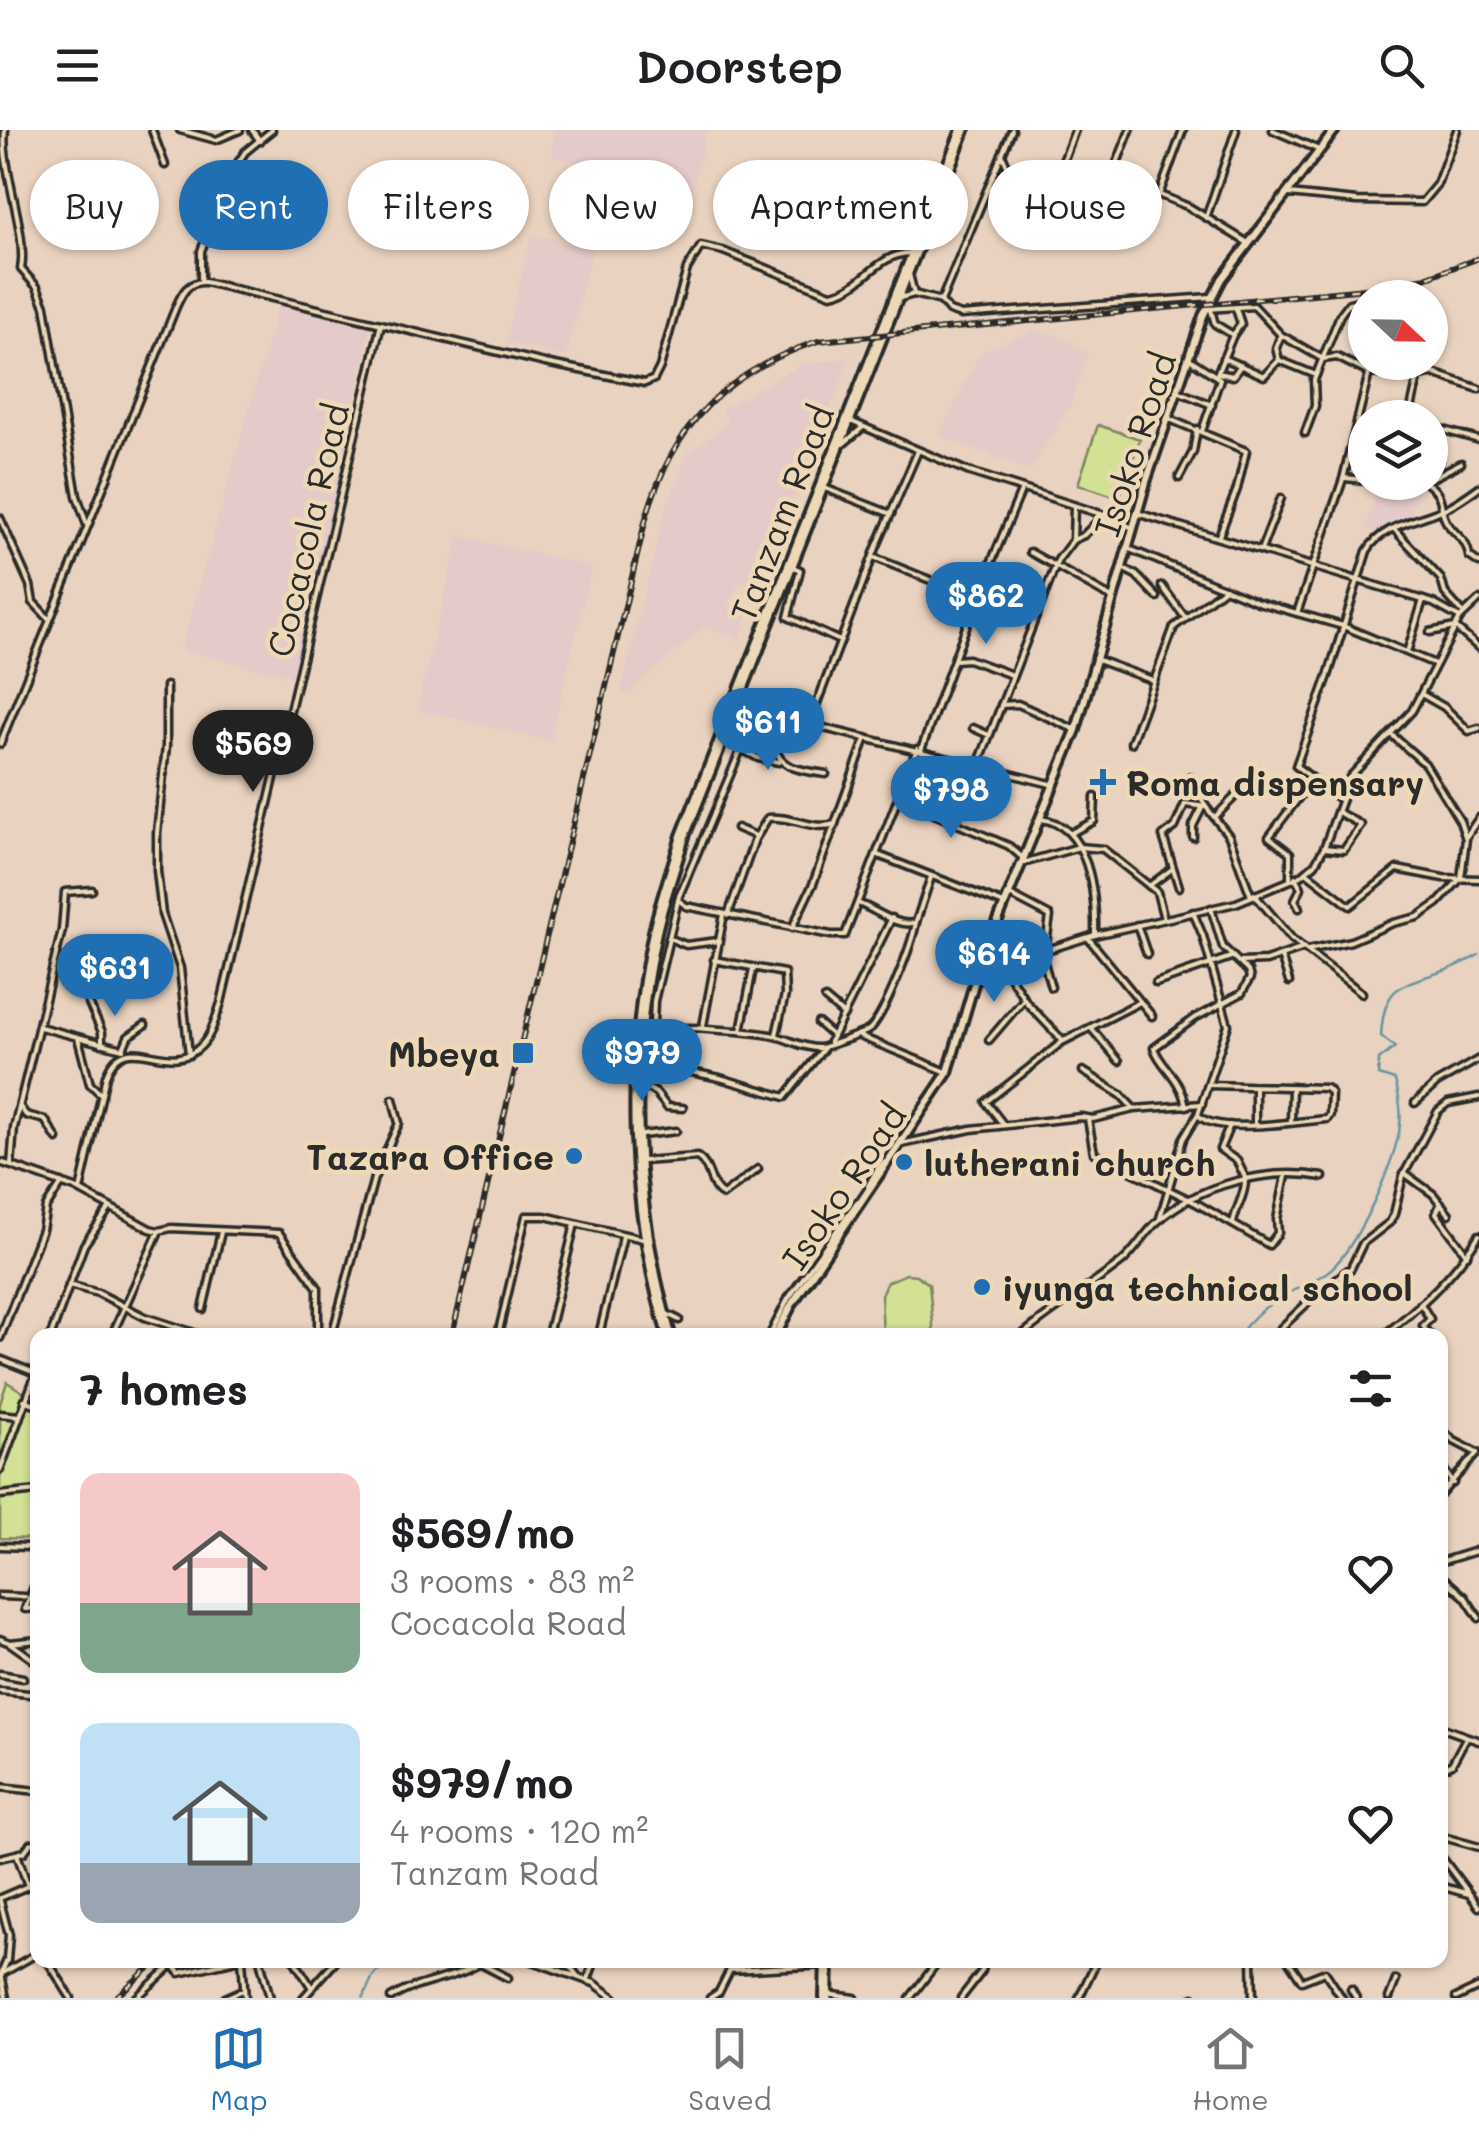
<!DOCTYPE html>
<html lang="en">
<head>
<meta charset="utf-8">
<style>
  body { margin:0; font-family:Mali,sans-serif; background:#f6f6f6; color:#202124; height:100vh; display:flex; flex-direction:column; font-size:38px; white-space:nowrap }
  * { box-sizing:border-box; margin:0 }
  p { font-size:32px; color:#757577 }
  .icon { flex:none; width:55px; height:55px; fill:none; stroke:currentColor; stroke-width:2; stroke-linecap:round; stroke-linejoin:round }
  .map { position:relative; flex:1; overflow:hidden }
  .side { position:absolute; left:30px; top:1198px; width:1418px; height:640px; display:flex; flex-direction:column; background:#fff; border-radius:20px; box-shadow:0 2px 8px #0004 }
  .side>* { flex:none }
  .banner { position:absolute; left:30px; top:30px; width:1420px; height:90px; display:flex; gap:20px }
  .needle { width:65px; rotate:112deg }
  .controls { position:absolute; left:1348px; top:150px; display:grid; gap:20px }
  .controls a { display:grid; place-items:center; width:100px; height:100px; border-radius:50%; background:#fff; box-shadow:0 2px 8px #0004; font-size:50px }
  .price { position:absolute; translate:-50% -85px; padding:0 22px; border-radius:35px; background:#1f6fb2; color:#fff; font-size:32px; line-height:65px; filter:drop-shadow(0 2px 5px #0008) }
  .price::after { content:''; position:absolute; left:50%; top:60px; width:30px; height:22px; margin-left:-15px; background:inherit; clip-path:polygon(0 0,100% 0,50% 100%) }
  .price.selected { background:#222; color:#fff }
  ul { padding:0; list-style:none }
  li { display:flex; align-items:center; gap:30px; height:250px; padding:0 50px }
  li span { display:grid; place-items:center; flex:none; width:280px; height:200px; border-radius:20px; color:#555 }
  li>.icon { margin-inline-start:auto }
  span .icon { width:120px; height:120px; fill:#fffc; stroke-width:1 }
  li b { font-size:42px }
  h2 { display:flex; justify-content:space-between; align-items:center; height:120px; padding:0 50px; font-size:42px }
  .tag { padding:0 35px; border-radius:45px; background:#fff; box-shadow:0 2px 8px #0004; font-size:35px; line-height:90px }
  .tag.selected { background:#1f6fb2; color:#fff }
  header { display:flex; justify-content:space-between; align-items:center; height:130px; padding:0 50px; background:#fff; font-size:45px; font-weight:600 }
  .dock { display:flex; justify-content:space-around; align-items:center; height:140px; border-top:2px solid #e0e0e0; background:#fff; font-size:28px; color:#757577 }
  .dock a { display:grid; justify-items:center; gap:5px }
  .dock .selected { color:#1f6fb2 }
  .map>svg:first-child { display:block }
  .built { fill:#e4cac9 }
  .green { fill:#d2e194; stroke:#7e8660; stroke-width:2.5 }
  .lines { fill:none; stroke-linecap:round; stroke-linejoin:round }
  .stream { stroke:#6995a3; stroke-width:2.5 }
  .street-casing { stroke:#2b2b2b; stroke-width:11 }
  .secondary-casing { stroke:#2b2b2b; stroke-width:14 }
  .highway-casing { stroke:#2b2b2b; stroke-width:18 }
  .street { stroke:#edd9b7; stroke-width:4 }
  .secondary { stroke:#edd9b7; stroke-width:6 }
  .highway { stroke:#edd9b7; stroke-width:10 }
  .rail-casing { stroke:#2b2b2b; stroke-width:6 }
  .rail { stroke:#edd9b7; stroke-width:2.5; stroke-dasharray:8; stroke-linecap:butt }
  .poi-dot { fill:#1f6fb2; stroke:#edd9b7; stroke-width:4 }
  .labels { text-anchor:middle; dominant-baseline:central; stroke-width:9; stroke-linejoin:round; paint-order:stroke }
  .street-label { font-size:35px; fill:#2b2b2b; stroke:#edd9b7 }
  .poi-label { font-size:35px; font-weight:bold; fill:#2b2b2b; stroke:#edd9b7; text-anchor:start }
</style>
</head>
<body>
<header><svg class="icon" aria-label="menu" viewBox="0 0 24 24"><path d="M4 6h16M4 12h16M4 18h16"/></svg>Doorstep<svg class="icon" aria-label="search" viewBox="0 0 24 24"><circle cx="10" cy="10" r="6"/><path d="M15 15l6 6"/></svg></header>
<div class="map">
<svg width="1479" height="1868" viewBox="0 0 1479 1868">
  <rect width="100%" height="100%" fill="#e9d2bf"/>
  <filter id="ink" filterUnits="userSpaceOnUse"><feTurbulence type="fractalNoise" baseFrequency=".01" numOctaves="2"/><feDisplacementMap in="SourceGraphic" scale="20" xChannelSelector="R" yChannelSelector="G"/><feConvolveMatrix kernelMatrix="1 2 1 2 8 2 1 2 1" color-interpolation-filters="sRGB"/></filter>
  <g filter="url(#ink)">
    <g class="built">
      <path d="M554 0H707L692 60 553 27Z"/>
      <path d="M532 104 592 119 566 227 505 212Z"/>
      <path d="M280 170 371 192 299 545 291 546 181 520Z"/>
      <path d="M1035 200 1065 209 1088 224 1069 278 1030 340 939 306 981 222Z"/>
      <path d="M850 228 762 451 753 448 749 457 738 453 728 477 749 485 739 509 706 496 636 555 632 565 621 561 664 383 689 322 729 293 722 280 803 234Z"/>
      <path d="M1419 352 1422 354 1400 412 1365 398 1380 353Z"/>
      <path d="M459 406 592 437 550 611 417 579Z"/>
    </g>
    <g class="green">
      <path d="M1098 295 1140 309 1119 368 1078 354Z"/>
      <path d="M906 1144 916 1145 929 1154 934 1205H883L881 1165 887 1152Z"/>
      <path d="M7 1252 37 1271 38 1409 0 1408V1274Z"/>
    </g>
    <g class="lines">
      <g class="stream">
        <path d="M1239 1205C1250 1190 1262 1178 1278 1169 1295 1158 1316 1152 1331 1139 1357 1116 1397 1029 1400 995 1402 979 1399 965 1395 950L1378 945 1379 930 1395 917 1381 906C1384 856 1399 855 1441 842 1454 838 1467 831 1479 825"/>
        <path d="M363 1868 373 1846 388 1830"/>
      </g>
      <defs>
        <g id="street">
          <path d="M5 0C0 36 28 104 21 139L37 157 45 176 77 366 87 395"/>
          <path d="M152 0 165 35"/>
          <path d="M180 0 216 10 240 0"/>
          <path d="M252 0 260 11"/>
          <path d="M1273 0 1319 20"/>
          <path d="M1002 24 1007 36 1110 51 1148 60 1189 77 1248 113"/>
          <path d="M1059 42 1075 0"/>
          <path d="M1110 51 1130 0"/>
          <path d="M1289 64 1357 71 1422 72 1437 54 1457 0"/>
          <path d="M1159 65 1183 0"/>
          <path d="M1207 85 1236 0"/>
          <path d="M909 144 914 164"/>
          <path d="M201 151V121L234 39 245 22 272 0"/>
          <path d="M900 168 914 164 941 171 1012 0"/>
          <path d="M941 171 949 181 961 185 1211 167"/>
          <path d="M1206 179 1254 176 1281 205 1323 229 1337 227 1369 243 1418 247 1433 243 1479 259"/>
          <path d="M1211 180 1215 194 1233 205 1241 194 1236 179"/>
          <path d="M1281 205 1276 218 1279 230 1316 245"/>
          <path d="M1188 228 1220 249 1202 301"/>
          <path d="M1223 228 1264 246 1279 230"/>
          <path d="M1218 243 1233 246 1241 235"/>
          <path d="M1217 244 1233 205"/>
          <path d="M1177 261 1212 275"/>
          <path d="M1167 288 1246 321 1237 359 1219 406"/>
          <path d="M1409 288 1418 247"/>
          <path d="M848 290 967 341 1104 385 1133 398"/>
          <path d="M1430 296 1479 310"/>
          <path d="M1305 303 1315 276 1314 250 1340 185 1349 173 1358 171 1365 174"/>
          <path d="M843 314 862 298"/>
          <path d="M1430 327 1439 330"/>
          <path d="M1179 348 1193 322 1197 299"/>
          <path d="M1345 348 1365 350"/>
          <path d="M1430 349 1461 333"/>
          <path d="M1425 352C1448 367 1437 377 1447 393 1456 406 1467 409 1469 426L1479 433"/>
          <path d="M822 357 891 384"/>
          <path d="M1137 383 1433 473 1460 488"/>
          <path d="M0 388 30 455 33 472 49 489"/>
          <path d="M1394 399 1441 449 1445 463 1462 482"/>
          <path d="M1073 410 1084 405 1104 385"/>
          <path d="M1127 418 1258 472 1343 496 1435 534"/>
          <path d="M1261 420 1281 368"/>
          <path d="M1030 422 1112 468"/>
          <path d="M873 427 930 450"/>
          <path d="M791 436 800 440 788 487 840 511"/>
          <path d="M1122 438 1136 445 1157 467"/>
          <path d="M1162 456 1184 486"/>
          <path d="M1297 483 1343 349 1369 243"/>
          <path d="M1430 502 1455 497 1479 518"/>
          <path d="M1408 519 1423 470"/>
          <path d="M1095 529 1152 550"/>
          <path d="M955 530 968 529 1012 545"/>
          <path d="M166 556V616L157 703V741L162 784 180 838 189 925"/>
          <path d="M1423 565 1444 577 1469 601 1479 598"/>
          <path d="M1001 575 1018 574 1076 600"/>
          <path d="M739 577 1055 655"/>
          <path d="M769 584C776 632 775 637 826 644"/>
          <path d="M752 593 758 604"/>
          <path d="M809 594 876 418 918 321"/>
          <path d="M973 598 989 605"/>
          <path d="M1131 613 1174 497 1225 458"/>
          <path d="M0 614 176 177C182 163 188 151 205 152L545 233 645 253 654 249 660 237 687 139 701 116 723 121 831 164C863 159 876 124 910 123"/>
          <path d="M741 619 758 628 779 632"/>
          <path d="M921 620 978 464 1022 359"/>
          <path d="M978 635 1058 430 1073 410 1074 376"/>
          <path d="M1190 647 1206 677 1229 706 1251 766"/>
          <path d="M899 669 1009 716 1024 729"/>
          <path d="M1341 670 1296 636 1328 546 1367 421C1383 394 1418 391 1444 379 1456 374 1468 365 1479 357"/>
          <path d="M1215 687 1260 641"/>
          <path d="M1041 689C1090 695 1096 767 1095 805"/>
          <path d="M737 698 756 706"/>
          <path d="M1071 703 1094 691 1095 667"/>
          <path d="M1193 707V696L1202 678"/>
          <path d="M1466 707 1479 688"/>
          <path d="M1324 718 1344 720 1361 695 1338 682"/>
          <path d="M878 725 1004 774"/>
          <path d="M1023 733 1079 717 1103 719 1157 762 1164 789"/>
          <path d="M1306 742 1350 776 1397 739 1443 748 1479 749"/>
          <path d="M1295 747 1301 758 1295 770 1299 778"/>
          <path d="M1290 749V723L1269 707 1312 650"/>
          <path d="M1149 756 1172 739"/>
          <path d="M1179 757 1163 706 1175 697 1185 674 1206 677"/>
          <path d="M1254 764 1292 809 1362 863"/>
          <path d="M1010 765 1050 786 1045 821"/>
          <path d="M678 770 686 776 831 805H845L917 619"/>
          <path d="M860 774C876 780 900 799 916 792L931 747"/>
          <path d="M728 785 755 709 768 688C792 685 811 701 835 694"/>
          <path d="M1137 795 1147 824"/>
          <path d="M792 798 813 754 866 608"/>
          <path d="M669 808 686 815 718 811"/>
          <path d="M1089 809 1152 886"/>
          <path d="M1308 820 1351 811 1393 793 1418 787 1438 773 1461 748 1466 709 1460 691 1425 634 1392 605"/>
          <path d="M1041 822 1051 857"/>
          <path d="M1281 826 1289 852"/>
          <path d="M714 830 784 843 785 865 776 905"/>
          <path d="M1241 832 1266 831 1304 818"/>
          <path d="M1002 834 1027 873 1063 911"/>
          <path d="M979 837 1002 834 1095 805 1236 773 1301 746 1315 734 1324 718 1350 647 1412 581 1460 488 1479 470"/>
          <path d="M1156 853 1231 827"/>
          <path d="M86 867 102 902V914"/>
          <path d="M825 869 844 885"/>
          <path d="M818 893 833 906"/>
          <path d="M703 896 724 784"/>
          <path d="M40 897 123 919"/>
          <path d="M1091 898 1119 931"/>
          <path d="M741 901 753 839"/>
          <path d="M859 906 947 942"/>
          <path d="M78 908 90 954 102 965"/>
          <path d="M989 910 1024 869"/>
          <path d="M659 911 667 935"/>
          <path d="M830 912 892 788"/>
          <path d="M652 916 654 871 679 766 752 593 750 580"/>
          <path d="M123 919 128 907 145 895"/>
          <path d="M644 932C656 890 689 898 721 900 739 901 757 902 775 906 789 909 805 919 820 918 825 917 866 903 870 899 885 884 912 815 916 792"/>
          <path d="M644 932 720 948 785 967 824 918"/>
          <path d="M645 932 646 957 656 963 667 977 683 978"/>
          <path d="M1083 941 1121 965 1134 979"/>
          <path d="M1255 959V994"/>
          <path d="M1415 973 1437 953 1479 929"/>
          <path d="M1186 976C1180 946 1162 939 1154 918L1195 888 1242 863 1250 848 1248 841 1223 817 1211 778"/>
          <path d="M20 977 26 985 45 990 57 1009"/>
          <path d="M1199 986C1220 1005 1298 991 1327 989L1330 985 1331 963 1326 958 1208 955"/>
          <path d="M1088 989 1094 1023 1196 1073 1269 1115 1278 1103 1277 1089 1286 1046"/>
          <path d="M1291 991 1292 958"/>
          <path d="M1003 994 986 972 1062 912 1140 872"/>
          <path d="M1230 995 1220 1019 1237 1031 1246 1049"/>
          <path d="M642 1005 676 1001"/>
          <path d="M901 1014 971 999 1081 987 1093 989 1134 979 1202 974"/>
          <path d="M643 1031 697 1027C712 1036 708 1057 723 1065L758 1039"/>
          <path d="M0 1032 75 1058 150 1099 159 1101 171 1098 279 1103 318 1158V1205"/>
          <path d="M11 1035 14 998 62 800 65 762 92 760"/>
          <path d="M1404 1043 1433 1064 1449 1084"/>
          <path d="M868 1056 878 1038 885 1032"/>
          <path d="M80 1060 106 946C125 894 168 950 201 916 212 905 216 887 221 873L381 194"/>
          <path d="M1441 1073 1436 1083 1467 1125"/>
          <path d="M1160 1088 1183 1009 1198 984 1228 895 1203 806 1193 782"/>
          <path d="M1233 1094C1235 1078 1245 1067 1245 1051"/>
          <path d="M69 1155 98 1163 145 1187 200 1205"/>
          <path d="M1421 1174 1430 1189 1423 1196 1429 1205"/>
          <path d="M203 1179 221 1102"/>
          <path d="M667 1184 679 1190"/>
          <path d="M1281 1198 1319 1162 1351 1138 1363 1113 1390 1092 1394 1084 1403 1046 1438 981 1448 973 1479 967"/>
          <path d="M51 1205 84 1115 109 1079"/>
          <path d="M112 1205 159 1101"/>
          <path d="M332 1205 374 1048 399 993 393 969"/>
          <path d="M498 1205 526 1086H545L643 1109"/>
          <path d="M548 1205 575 1094"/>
          <path d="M599 1205 623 1106"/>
          <path d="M770 1205 788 1169 857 1072"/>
          <path d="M1022 1205C1054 1178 1089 1158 1122 1132 1136 1120 1144 1104 1157 1092 1199 1054 1268 1037 1323 1047"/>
          <path d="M1384 1205C1420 1177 1456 1144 1479 1105"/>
          <path d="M0 1208 42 1100 46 1077 62 1053"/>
          <path d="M0 1229 35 1243"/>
          <path d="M24 1270 38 1275"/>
          <path d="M0 1284 19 1286"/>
          <path d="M1440 1298 1454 1311 1477 1323"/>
          <path d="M1440 1334 1453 1353"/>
          <path d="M0 1340 38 1238"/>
          <path d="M0 1365 38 1361"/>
          <path d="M1440 1365 1477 1323"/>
          <path d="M0 1416 28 1417 38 1414"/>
          <path d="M1440 1432 1479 1420"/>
          <path d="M1440 1445 1465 1467 1479 1488"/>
          <path d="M38 1447 25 1479 38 1478"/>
          <path d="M0 1466 25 1467"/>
          <path d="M0 1509 10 1513 38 1510"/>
          <path d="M10 1513 38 1533"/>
          <path d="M0 1544 23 1548"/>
          <path d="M0 1561 38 1565"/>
          <path d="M1440 1597 1479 1611"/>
          <path d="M1440 1640 1452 1634 1466 1608"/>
          <path d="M0 1657 38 1661"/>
          <path d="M1440 1706 1479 1717"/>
          <path d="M1440 1725 1479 1777"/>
          <path d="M0 1728 24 1722 30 1714 38 1712"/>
          <path d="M1440 1756 1469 1764"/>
          <path d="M0 1768 28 1756 17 1724"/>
          <path d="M0 1771 9 1805 7 1830 1 1844 6 1868"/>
          <path d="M47 1830 71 1868"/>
          <path d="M242 1830 245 1868"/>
          <path d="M260 1830 270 1868"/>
          <path d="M294 1830 312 1858"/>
          <path d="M529 1830 594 1853 615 1868"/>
          <path d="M560 1830 570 1836 578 1847"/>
          <path d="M1252 1830 1253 1868"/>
          <path d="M1288 1830 1302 1851 1325 1842 1342 1868"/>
          <path d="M173 1834 180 1843 237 1830"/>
          <path d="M481 1834 508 1848"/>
          <path d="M3 1843 38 1823"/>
          <path d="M588 1849 595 1830"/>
          <path d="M1351 1859 1356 1868"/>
          <path d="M826 1864 855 1868"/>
          <path d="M1194 1867V1868"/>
          <path d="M136 1868 178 1830"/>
          <path d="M225 1868 243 1860"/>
          <path d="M303 1868 337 1830"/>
          <path d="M391 1868C420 1850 456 1850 485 1830"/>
          <path d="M710 1868 719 1862 730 1840 827 1835"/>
          <path d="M910 1868 939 1830"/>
          <path d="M961 1868 982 1841 985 1830"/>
          <path d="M1079 1868 1097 1830"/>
          <path d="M1389 1868 1396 1850"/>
          <path d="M1456 1868 1479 1857"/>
        </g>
        <path id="secondary" d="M776 1205 792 1174 948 942 979 837 1076 600 1147 349 1203 186 1222 149 1335 0"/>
        <g id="highway">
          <path d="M669 1205C631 1075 626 935 655 802 662 770 674 738 683 706L963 0"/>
          <path d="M826 1868 827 1830"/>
        </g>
      </defs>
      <use href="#street" class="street-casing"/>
      <use href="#secondary" class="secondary-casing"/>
      <use href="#highway" class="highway-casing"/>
      <use href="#street" class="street"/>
      <use href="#secondary" class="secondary"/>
      <use href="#highway" class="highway"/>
      <defs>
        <g id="rail">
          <path d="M452 1205 646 388C673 294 726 242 818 211L1376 158 1425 148 1479 128"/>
          <path d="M115 1868 158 1830"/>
        </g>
      </defs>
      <use href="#rail" class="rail-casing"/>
      <use href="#rail" class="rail"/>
    </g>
  </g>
  <g class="poi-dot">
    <path d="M1098 637h10v10h10v10h-10v10h-10v-10h-10v-10h10z"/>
    <rect x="511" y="911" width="24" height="24" rx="5"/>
    <circle cx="574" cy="1026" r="10"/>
    <circle cx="904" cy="1032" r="10"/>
    <circle cx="982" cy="1157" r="10"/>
  </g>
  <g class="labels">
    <g class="street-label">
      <text transform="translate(1134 314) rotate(-72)">Isoko Road</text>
      <text transform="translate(781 383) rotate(-69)">Tanzam Road</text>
      <text transform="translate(307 400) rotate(-77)">Cocacola Road</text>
      <text transform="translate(843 1056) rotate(-56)">Isoko Road</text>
    </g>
    <g class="poi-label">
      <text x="1126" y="652">Roma dispensary</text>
      <text x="500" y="923" text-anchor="end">Mbeya</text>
      <text x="554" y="1026" text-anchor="end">Tazara Office</text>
      <text x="924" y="1032">lutherani church</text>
      <text x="1002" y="1157">iyunga technical school</text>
    </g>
  </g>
</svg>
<div class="controls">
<a><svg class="needle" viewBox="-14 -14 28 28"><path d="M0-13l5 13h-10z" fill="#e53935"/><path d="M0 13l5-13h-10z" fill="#757577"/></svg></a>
<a><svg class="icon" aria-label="layers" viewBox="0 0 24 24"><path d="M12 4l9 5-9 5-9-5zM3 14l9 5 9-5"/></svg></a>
</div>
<b class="price" style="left:986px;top:517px">$862</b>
<b class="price" style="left:768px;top:643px">$611</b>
<b class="price selected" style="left:253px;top:665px">$569</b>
<b class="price" style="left:951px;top:711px">$798</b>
<b class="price" style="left:994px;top:875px">$614</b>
<b class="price" style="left:115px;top:889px">$631</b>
<b class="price" style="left:642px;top:974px">$979</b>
<div class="banner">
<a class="tag">Buy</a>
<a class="tag selected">Rent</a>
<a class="tag">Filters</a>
<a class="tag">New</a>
<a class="tag">Apartment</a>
<a class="tag">House</a>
</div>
<section class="side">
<h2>7 homes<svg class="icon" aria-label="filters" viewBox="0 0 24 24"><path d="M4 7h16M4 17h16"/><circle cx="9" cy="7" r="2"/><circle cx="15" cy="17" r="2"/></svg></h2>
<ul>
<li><span style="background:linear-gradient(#f6c9c9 65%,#7fa58c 0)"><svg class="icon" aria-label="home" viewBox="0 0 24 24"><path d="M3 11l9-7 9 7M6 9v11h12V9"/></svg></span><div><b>$569/mo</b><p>3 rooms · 83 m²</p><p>Cocacola Road</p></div><svg class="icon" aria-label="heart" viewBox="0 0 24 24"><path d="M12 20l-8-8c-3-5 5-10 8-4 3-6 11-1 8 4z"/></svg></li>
<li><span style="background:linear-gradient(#bfe0f5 70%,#9aa5b1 0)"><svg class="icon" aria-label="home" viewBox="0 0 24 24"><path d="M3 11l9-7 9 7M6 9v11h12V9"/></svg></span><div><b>$979/mo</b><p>4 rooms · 120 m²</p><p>Tanzam Road</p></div><svg class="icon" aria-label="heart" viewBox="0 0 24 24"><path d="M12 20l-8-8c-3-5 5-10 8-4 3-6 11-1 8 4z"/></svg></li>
</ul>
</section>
</div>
<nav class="dock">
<a class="selected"><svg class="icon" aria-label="map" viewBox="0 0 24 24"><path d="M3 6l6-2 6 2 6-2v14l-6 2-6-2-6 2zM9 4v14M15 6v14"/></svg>Map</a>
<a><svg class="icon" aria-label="saved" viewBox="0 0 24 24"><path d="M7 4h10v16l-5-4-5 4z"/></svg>Saved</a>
<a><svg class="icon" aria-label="home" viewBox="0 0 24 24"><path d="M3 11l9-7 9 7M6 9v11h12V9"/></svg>Home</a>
</nav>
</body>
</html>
